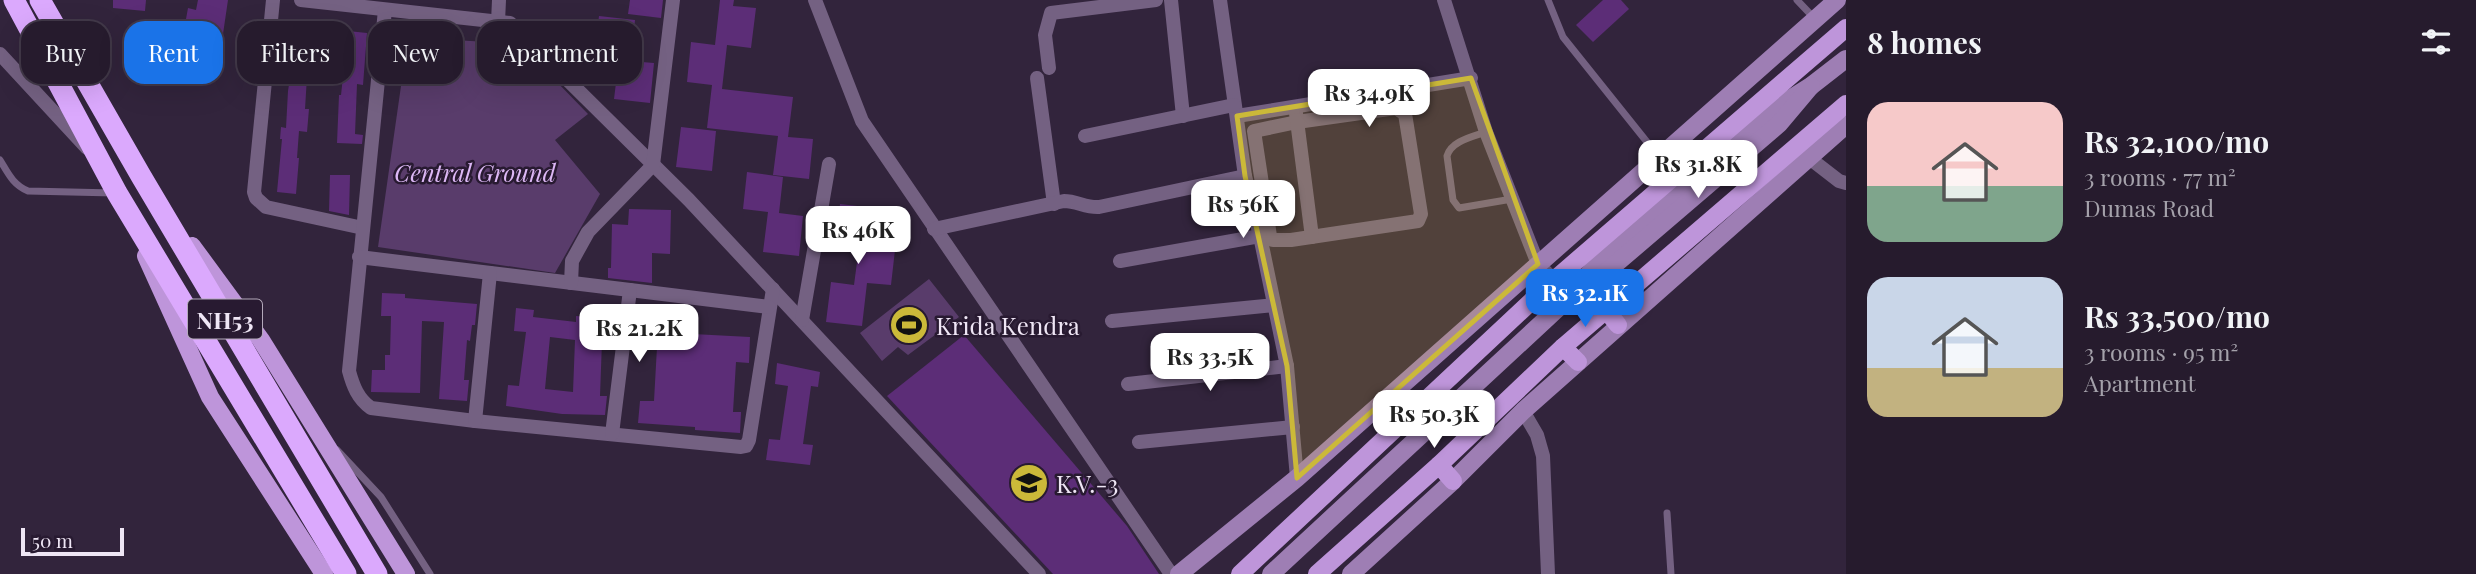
<!DOCTYPE html>
<html lang="en">
<head>
<meta charset="utf-8">
<style>
  body { margin:0; font-family:"Playfair Display",serif; background:#322839; color:#f1f3f6; height:100vh; display:flex; flex-direction:column; font-size:26px; white-space:nowrap }
  * { box-sizing:border-box; margin:0 }
  p { font-size:23px; color:#a4a1aa }
  .icon { flex:none; width:38px; height:38px; fill:none; stroke:currentColor; stroke-width:2; stroke-linecap:round; stroke-linejoin:round }
  .map { position:relative; flex:1; overflow:hidden }
  .sheet { display:flex; flex-direction:column; background:#261b2d; width:630px }
  .sheet>* { flex:none }
  .hud { position:absolute; left:21px; top:21px; width:665px; height:63px; display:flex; gap:14px }
  .scale { position:absolute; left:21px; bottom:18px; width:103px; box-sizing:border-box; padding-left:7px; border:4px solid #efe6f5; border-top:0; font-size:19px; line-height:24px; white-space:nowrap; color:#efe6f5; -webkit-text-stroke:5px #281a31; paint-order:stroke }
  .price { position:absolute; translate:-50% -60px; padding:0 16px; border-radius:14px; background:#fff; color:#222; font-size:23px; line-height:46px; filter:drop-shadow(0 2px 4px #0008) }
  .price::after { content:''; position:absolute; left:50%; top:42px; width:21px; height:16px; margin-left:-10px; background:inherit; clip-path:polygon(0 0,100% 0,50% 100%) }
  .price.current { background:#1a73e8; color:#fff }
  ul { padding:0; list-style:none }
  li { display:flex; align-items:center; gap:21px; height:175px; padding:0 21px }
  li span { display:grid; place-items:center; flex:none; width:196px; height:140px; border-radius:21px; color:#555 }
  li>.icon { margin-inline-start:auto }
  span .icon { width:84px; height:84px; fill:#fffc; stroke-width:1 }
  li b { font-size:30px }
  h2 { display:flex; justify-content:space-between; align-items:center; height:84px; padding:0 21px; font-size:30px }
  .chip { padding:0 24px; border-radius:21px; background:#261b2d; box-shadow:0 7px 28px #0002,0 0 0 2px #423949; font-size:24px; line-height:63px }
  .chip.current { background:#1a73e8; color:#fff }
  main { display:flex; flex:1; min-height:0 }
  .map>svg:first-child { display:block }
  .green { fill:#593c6b }
  .building { fill:#5c2d77; fill-rule:evenodd }
  .lines { fill:none; stroke-linecap:round; stroke-linejoin:round }
  .lane { stroke:#746182; stroke-width:7 }
  .street { stroke:#746182; stroke-width:14 }
  .secondary { stroke:#9e7eb4; stroke-width:18 }
  .primary { stroke:#be95da; stroke-width:18 }
  .highway { stroke:#dba9fd; stroke-width:21 }
  .marked { fill:#cbb939; fill-opacity:0.2; stroke:#cbb939; stroke-width:5; stroke-linejoin:round }
  .labels { text-anchor:middle; dominant-baseline:central; stroke-width:5; stroke-linejoin:round; paint-order:stroke }
  .shield { fill:#281a31; stroke:#b3a9ba; stroke-width:2 }
  .shield-label { font-size:23px; font-weight:bold; fill:#efe6f5 }
  .park-label { font-size:24px; font-style:italic; fill:#ddb8f6; stroke:#281a31 }
  .poi-label { font-size:24px; fill:#efe6f5; stroke:#281a31; text-anchor:start }
</style>
</head>
<body>
<main>
<div class="map">
<svg width="1846" height="574" viewBox="0 0 1846 574">
  <rect width="100%" height="100%" fill="#32243c"/>
  <g class="green">
    <path d="M408 37 520 44 588 114 555 140 600 194 555 273 378 247Z"/>
    <path d="M929 279 959 317 908 355 898 347 882 361 860 333Z"/>
  </g>
  <g class="building">
    <path d="M113 0H146L145 11 113 8Z"/>
    <path d="M198 0H228L223 34 217 33 215 47 190 43 193 21 186 19 188 8 196 10Z"/>
    <path d="M630 0H663L661 18 628 14Z"/>
    <path d="M720 0H734L733 6 756 8 751 48 727 45 722 89 793 97 788 137 813 139 809 179 773 175 778 136 707 128 712 85 687 82 691 42 715 45Z"/>
    <path d="M1603 0H1621L1629 9 1593 42 1576 25Z"/>
    <path d="M599 16 635 20 630 61 654 63 650 103 614 99 619 58 594 55Z"/>
    <path d="M298 24 320 27 312 78 307 77 305 109H309L307 132 299 131 297 158H299L296 194 277 192 282 139H280L281 127 286 128 288 91Z"/>
    <path d="M348 31 367 33 363 85 357 84 355 134 363 135 362 144 337 143 339 95H341Z"/>
    <path d="M681 127 716 131 712 171 676 167Z"/>
    <path d="M747 172 783 177 779 213 803 216 799 256 763 252 768 212 743 209Z"/>
    <path d="M330 175H350L349 215 329 211Z"/>
    <path d="M840 204 875 208 870 249 895 250 891 285 867 283 862 326 826 322 831 282 854 285 859 247 835 244Z"/>
    <path d="M629 209 671 210 670 254 652 253V283L608 278V268H611L612 224 628 225Z"/>
    <path d="M382 293 405 294V298L477 304 475 325H472L470 341 467 340 464 380H469L467 401 439 399 444 322 422 321 420 393 371 392 372 370H385V355H390L391 316H381Z"/>
    <path d="M516 308 534 310 533 317 576 322V316L590 317V320L616 321 614 342 602 341 600 396H607L605 415 562 414 506 406 508 385 519 386 526 332 514 331ZM550 337 575 340 573 392 545 389Z"/>
    <path d="M648 328 694 330 693 334 750 337 749 363 736 362 733 412H741L740 433 695 430V427L638 423 640 401H654L657 347H647Z"/>
    <path d="M964 335 1127 526 1159 574H1053L887 396Z"/>
    <path d="M777 363 820 372 818 387 811 386 803 444 813 445 810 465 766 460 769 439 780 440 788 386 775 384Z"/>
  </g>
  <g class="lines">
    <g class="lane">
      <path d="M1548 0 1563 37 1659 157"/>
      <path d="M1797 0 1815 19"/>
      <path d="M1486 132C1472 137 1451 141 1447 156L1453 200 1459 208 1512 199"/>
      <path d="M0 160C8 173 13 185 28 191L114 193"/>
      <path d="M337 450 381 497 430 574"/>
      <path d="M1667 513 1671 574"/>
    </g>
    <g class="street">
      <path d="M273 0 254 192 256 198 266 207 363 228"/>
      <path d="M301 0 510 23 689 200 1039 574"/>
      <path d="M815 0 862 121 1171 574"/>
      <path d="M1171 0 1183 116"/>
      <path d="M1220 0 1245 176 1260 236 1287 366 1297 478"/>
      <path d="M1444 0 1486 132 1538 264 1593 320"/>
      <path d="M385 10 349 371C353 386 358 399 371 408L475 421 741 447 746 446 749 440 773 289"/>
      <path d="M498 22 499 0"/>
      <path d="M0 54 87 148"/>
      <path d="M1049 68 1045 35 1051 13 1156 0"/>
      <path d="M1037 78 1054 204"/>
      <path d="M1396 108 1405 114 1406 120 1421 214 1418 221 1291 240H1273L1270 236 1254 131 1297 122Z"/>
      <path d="M1296 113 1312 237"/>
      <path d="M1237 116 1471 78"/>
      <path d="M1085 136 1234 105"/>
      <path d="M1808 157 1839 181 1846 183"/>
      <path d="M934 229 1064 201C1077 201 1086 208 1099 207L1245 176"/>
      <path d="M359 257 769 307"/>
      <path d="M1120 261 1260 236"/>
      <path d="M571 283 572 261 588 232 653 165 673 0"/>
      <path d="M802 320 829 164"/>
      <path d="M1112 321 1274 305"/>
      <path d="M1128 384 1287 366"/>
      <path d="M1523 411 1537 435 1543 456 1548 574"/>
      <path d="M475 421 490 273"/>
      <path d="M612 434 630 290"/>
      <path d="M1139 442 1293 427"/>
    </g>
    <g class="secondary">
      <path d="M1582 282 1597 264 1771 111 1811 86 1846 59"/>
      <path d="M1179 574 1297 478 1837 0"/>
      <path d="M1271 574 1570 297 1605 273 1779 124 1811 86"/>
      <path d="M1351 574 1453 481 1523 411 1846 125"/>
    </g>
    <g class="primary">
      <path d="M192 246 261 340 406 574"/>
      <path d="M146 256 210 397 324 574"/>
      <path d="M1606 310 1618 325"/>
      <path d="M1563 347 1578 362"/>
      <path d="M1439 465 1453 481"/>
      <path d="M1240 574 1553 281 1846 28"/>
      <path d="M1317 574 1439 465 1563 347 1846 104"/>
    </g>
    <g class="highway">
      <path d="M14 0 117 193 346 574"/>
      <path d="M40 0 141 176 377 574"/>
    </g>
  </g>
  <path class="marked" d="M1471 78 1538 264 1297 478 1287 366 1245 176 1237 116Z"/>
  <defs>
    <symbol id="stadium-disc" viewBox="-11 -11 22 22"><circle r="9.5" fill="#cbb939" stroke="#281a31"/><path d="M0-5a6.5 5 0 1 0 0 10a6.5 5 0 1 0 0-10ZM-3.5-1.8h7v3.6h-7Z" fill="#111"/></symbol>
    <symbol id="school-disc" viewBox="-11 -11 22 22"><circle r="9.5" fill="#cbb939" stroke="#281a31"/><path d="M0-5L7-2L0 1L-7-2ZM-4 1L0 2.5L4 1V4Q0 6-4 4Z" fill="#111"/></symbol>
  </defs>
  <g fill-rule="evenodd">
    <use href="#stadium-disc" x="887" y="303" width="44" height="44"/>
    <use href="#school-disc" x="1007" y="461" width="44" height="44"/>
  </g>
  <g class="labels">
    <rect class="shield" x="188" y="299.5" width="74" height="39" rx="5"/>
    <g class="shield-label">
      <text x="225" y="319">NH53</text>
    </g>
    <g class="park-label">
      <text x="475" y="172">Central Ground</text>
    </g>
    <g class="poi-label">
      <text x="936" y="325">Krida Kendra</text>
      <text x="1056" y="483">K.V.-3</text>
    </g>
  </g>
</svg>
<div class="scale">50 m</div>
<b class="price" style="left:1369px;top:129px">Rs 34.9K</b>
<b class="price" style="left:1698px;top:200px">Rs 31.8K</b>
<b class="price" style="left:1243px;top:240px">Rs 56K</b>
<b class="price" style="left:858px;top:266px">Rs 46K</b>
<b class="price current" style="left:1585px;top:329px">Rs 32.1K</b>
<b class="price" style="left:639px;top:364px">Rs 21.2K</b>
<b class="price" style="left:1210px;top:393px">Rs 33.5K</b>
<b class="price" style="left:1434px;top:450px">Rs 50.3K</b>
<div class="hud">
<a class="chip">Buy</a>
<a class="chip current">Rent</a>
<a class="chip">Filters</a>
<a class="chip">New</a>
<a class="chip">Apartment</a>
</div>
</div>
<section class="sheet">
<h2>8 homes<svg class="icon" aria-label="filters" viewBox="0 0 24 24"><path d="M4 7h16M4 17h16"/><circle cx="9" cy="7" r="2"/><circle cx="15" cy="17" r="2"/></svg></h2>
<ul>
<li><span style="background:linear-gradient(#f6c9c9 60%,#7fa58c 0)"><svg class="icon" aria-label="home" viewBox="0 0 24 24"><path d="M3 11l9-7 9 7M6 9v11h12V9"/></svg></span><div><b>Rs 32,100/mo</b><p>3 rooms · 77 m²</p><p>Dumas Road</p></div></li>
<li><span style="background:linear-gradient(#c9d6e8 65%,#c2b280 0)"><svg class="icon" aria-label="home" viewBox="0 0 24 24"><path d="M3 11l9-7 9 7M6 9v11h12V9"/></svg></span><div><b>Rs 33,500/mo</b><p>3 rooms · 95 m²</p><p>Apartment</p></div></li>
</ul>
</section>
</main>
</body>
</html>
